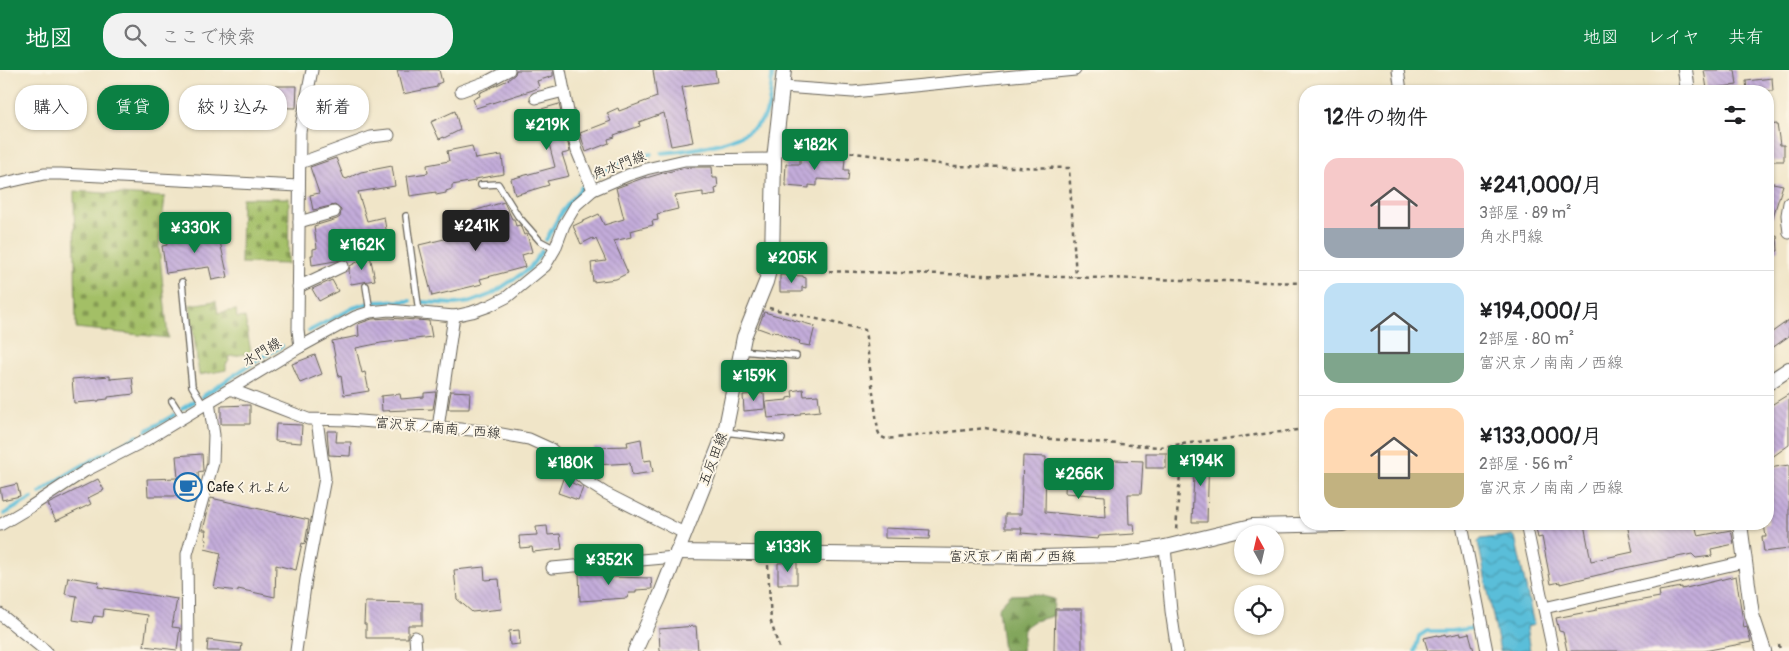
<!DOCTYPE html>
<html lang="ja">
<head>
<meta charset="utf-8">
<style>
  body { margin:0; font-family:Pangolin,"Klee One",sans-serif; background:#f2f2f2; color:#202124; height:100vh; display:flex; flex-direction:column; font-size:19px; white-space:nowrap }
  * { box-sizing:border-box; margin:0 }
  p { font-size:16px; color:#757577 }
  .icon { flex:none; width:28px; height:28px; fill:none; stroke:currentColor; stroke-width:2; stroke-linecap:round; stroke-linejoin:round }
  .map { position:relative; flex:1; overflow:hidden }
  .sheet { position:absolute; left:1299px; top:15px; width:475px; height:445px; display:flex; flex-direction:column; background:#fff; border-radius:20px; box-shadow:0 1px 4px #0004 }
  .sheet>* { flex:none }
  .hud { position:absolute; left:15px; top:15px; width:475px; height:45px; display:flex; gap:10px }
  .needle { width:32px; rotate:352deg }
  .tools { position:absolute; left:1234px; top:455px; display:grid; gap:10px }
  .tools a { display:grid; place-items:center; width:50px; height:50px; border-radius:50%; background:#fff; box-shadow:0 1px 4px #0004; font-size:25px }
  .price { position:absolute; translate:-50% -42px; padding:0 11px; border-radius:5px; background:#0b8043; color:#fff; font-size:16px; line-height:32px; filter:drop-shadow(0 1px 2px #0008) }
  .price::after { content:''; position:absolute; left:50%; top:30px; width:15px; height:11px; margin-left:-8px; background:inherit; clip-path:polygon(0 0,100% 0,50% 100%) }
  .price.on { background:#222; color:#fff }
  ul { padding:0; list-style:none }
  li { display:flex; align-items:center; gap:15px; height:125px; padding:0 25px }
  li+li { border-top:1px solid #e0e0e0 }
  li span { display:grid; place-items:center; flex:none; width:140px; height:100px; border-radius:15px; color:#555 }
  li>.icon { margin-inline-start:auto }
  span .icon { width:60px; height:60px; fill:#fffc; stroke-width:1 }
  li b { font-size:21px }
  h2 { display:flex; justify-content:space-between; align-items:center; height:60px; padding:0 25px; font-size:21px }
  .chip { padding:0 18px; border-radius:20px; background:#fff; box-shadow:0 1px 4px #0004; font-size:18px; line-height:45px }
  .chip.on { background:#0b8043; color:#fff }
  header { display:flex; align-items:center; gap:30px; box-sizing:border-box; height:70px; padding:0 25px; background:#0b8043; color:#fff }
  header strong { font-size:24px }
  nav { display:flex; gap:28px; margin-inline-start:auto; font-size:18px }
  .search { width:350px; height:45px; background:#f2f2f2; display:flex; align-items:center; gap:12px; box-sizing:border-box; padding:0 18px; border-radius:20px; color:#757577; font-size:19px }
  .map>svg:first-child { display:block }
  .forest { fill:url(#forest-firs); stroke:#4f613c }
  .cemetery { fill:url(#cemetery-stones); stroke:#606e41 }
  .water { fill:url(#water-waves); stroke:#3b6d7a }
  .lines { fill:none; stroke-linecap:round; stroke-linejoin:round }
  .stream { stroke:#5abed9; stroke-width:4 }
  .building { fill:url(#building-back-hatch) }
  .service-casing { stroke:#666258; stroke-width:8 }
  .minor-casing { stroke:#666258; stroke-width:13 }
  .tertiary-casing { stroke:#666258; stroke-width:16 }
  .path { stroke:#666258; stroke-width:2.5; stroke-dasharray:4 4; stroke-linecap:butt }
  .service { stroke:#fff; stroke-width:5.5 }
  .minor { stroke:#fff; stroke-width:11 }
  .tertiary { stroke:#fff; stroke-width:14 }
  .labels { text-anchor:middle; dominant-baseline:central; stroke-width:4; stroke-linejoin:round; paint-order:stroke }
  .street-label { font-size:14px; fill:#1c1c1c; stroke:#fcf5e5 }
  .poi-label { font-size:14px; fill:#1c1c1c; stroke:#fcf5e5; text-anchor:start }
</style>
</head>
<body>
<header>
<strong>地図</strong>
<div class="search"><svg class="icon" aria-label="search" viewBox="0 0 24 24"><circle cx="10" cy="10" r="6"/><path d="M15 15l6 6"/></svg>ここで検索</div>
<nav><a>地図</a><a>レイヤ</a><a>共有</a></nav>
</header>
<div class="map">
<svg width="1789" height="581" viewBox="0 0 1789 581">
  <defs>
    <pattern id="forest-firs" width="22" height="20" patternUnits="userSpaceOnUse" patternTransform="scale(1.25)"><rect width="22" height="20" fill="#82a65b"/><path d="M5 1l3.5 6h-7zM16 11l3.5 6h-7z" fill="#6a864a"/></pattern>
    <pattern id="cemetery-stones" width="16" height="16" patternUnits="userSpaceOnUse" patternTransform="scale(1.25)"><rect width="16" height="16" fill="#a3bf66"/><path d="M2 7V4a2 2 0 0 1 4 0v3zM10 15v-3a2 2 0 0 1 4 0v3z" fill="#849a53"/></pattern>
    <pattern id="water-waves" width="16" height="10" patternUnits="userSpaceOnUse" patternTransform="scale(1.25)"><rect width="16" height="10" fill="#5abed9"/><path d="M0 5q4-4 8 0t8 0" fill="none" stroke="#4a9aaf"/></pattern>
    <pattern id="building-back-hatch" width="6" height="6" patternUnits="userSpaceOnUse" patternTransform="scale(1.25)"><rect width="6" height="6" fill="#c3acda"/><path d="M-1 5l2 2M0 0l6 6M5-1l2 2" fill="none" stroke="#a793ba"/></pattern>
  </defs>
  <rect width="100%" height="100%" fill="#fcf5e5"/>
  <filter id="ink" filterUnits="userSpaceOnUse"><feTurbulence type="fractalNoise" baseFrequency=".02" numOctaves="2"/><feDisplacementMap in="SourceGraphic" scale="10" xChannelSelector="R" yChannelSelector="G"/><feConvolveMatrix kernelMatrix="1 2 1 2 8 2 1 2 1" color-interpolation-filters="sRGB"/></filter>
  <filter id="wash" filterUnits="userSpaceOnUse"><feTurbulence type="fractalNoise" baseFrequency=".0096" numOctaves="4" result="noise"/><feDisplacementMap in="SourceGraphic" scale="20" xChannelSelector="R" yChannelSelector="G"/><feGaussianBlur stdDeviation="1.12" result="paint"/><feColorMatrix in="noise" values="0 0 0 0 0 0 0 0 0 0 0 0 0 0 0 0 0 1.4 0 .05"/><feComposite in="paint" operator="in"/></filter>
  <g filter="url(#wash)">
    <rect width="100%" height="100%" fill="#f0e5c8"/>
    <path class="forest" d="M1034 524 1054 529 1053 546 1034 551 1024 558 1022 581H1003L998 538 1010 525Z"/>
    <g class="cemetery">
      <path d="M74 121 165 127 159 176 168 268 76 258Z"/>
      <path d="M242 128H289L288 194 241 193Z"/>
      <path d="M216 231 218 243 236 240 237 248 245 247 251 283 228 287 229 291 226 294V300L199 305 190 235Z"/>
    </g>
    <path class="water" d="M1512 465 1515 467 1534 555 1526 557 1530 581H1500L1478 472 1481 469Z"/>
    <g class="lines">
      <g class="stream">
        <path d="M662 83C691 80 759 73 768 38 771 26 771 12 773 0"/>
        <path d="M632 88 651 84"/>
        <path d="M595 107 622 91"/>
        <path d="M546 170 561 143 582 117"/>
        <path d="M423 232 454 234 471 232 492 224 529 199 542 181"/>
        <path d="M309 261 353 238 373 232 410 231"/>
        <path d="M202 327 254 292 282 276"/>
        <path d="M182 339 196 330"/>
        <path d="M146 361 174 345"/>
        <path d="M40 423C70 400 104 384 138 366"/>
        <path d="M4 444 32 428"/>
        <path d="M1415 581 1419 566 1427 561H1451L1475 558"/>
      </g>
    </g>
    <g id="blocks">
      <g class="building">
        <path d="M397 0H439L442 12 437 14V17L403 24Z"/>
        <path d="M516 0H553V6L537 11 539 17 533 20 476 38 473 29 480 26 479 23 508 10 515 4Z"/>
        <path d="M653 0H715L717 12 682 17 693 72 671 76 664 43 639 52 640 56 614 65 615 67 608 69 609 73 586 82 580 63 611 51 607 43 618 38 619 41 657 27Z"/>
        <path d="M1704 0H1735L1737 15 1707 19Z"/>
        <path d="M1772 8 1773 21H1747L1746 11Z"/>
        <path d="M245 16H297L296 38 245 37Z"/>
        <path d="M559 34 570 82 562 84 569 106 547 111 549 115 515 125 511 109 555 97 545 58 537 60 531 42Z"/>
        <path d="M455 41 460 60 444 68V67L439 69 431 52Z"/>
        <path d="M1777 54 1780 75H1784V91H1768V55Z"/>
        <path d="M472 76 475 89 502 85 504 104 475 109V111L452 115V119L446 121V123L436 125V122L410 126 407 106 428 103 427 95 449 91 447 81Z"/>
        <path d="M800 86 845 89 844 100H849L848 111 817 109V116L809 115V118L786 116V112H785L786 94H800Z"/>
        <path d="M336 88 344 108H345L346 109 361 102 392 96 395 116 358 122 367 151 384 147 387 165 368 170 370 185 312 195 311 185H313V179L317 178 314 156 337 149 340 147 341 140 335 135 313 140 310 125 319 123 310 97Z"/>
        <path d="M690 97H712L713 108H717L718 118 715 119 716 124 703 126V122L675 126 678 139 657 144 658 150 652 151 653 155 630 161 631 167 614 171 628 203 616 209 593 212 591 193 606 191 596 169 594 170 593 168 581 174 573 156 599 144 604 155 624 149 616 118 646 107V108L663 103Z"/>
        <path d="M1768 112 1783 115 1771 153H1768Z"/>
        <path d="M504 132 512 149H514L516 156 520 155 524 165 527 164 532 182 522 185 525 197 480 209 482 214 432 226 419 175 474 162 470 142Z"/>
        <path d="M186 163 187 168 218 163 228 207 212 210 209 197 166 203 162 176 167 175 166 165Z"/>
        <path d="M1777 166 1778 181 1768 182V167Z"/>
        <path d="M370 185 375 210 351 214 349 201 350 196Z"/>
        <path d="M780 205 803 206V207L806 208V218L802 217V222H780Z"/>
        <path d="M332 210 338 221 319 231 312 219Z"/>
        <path d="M764 242 815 256 810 276 799 274 800 271 773 261 772 263 758 258Z"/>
        <path d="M389 248 429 251 432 267 381 273 356 278 362 303 365 302 369 321 344 325 341 306 339 307 332 271 359 266 358 254 372 249Z"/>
        <path d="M1789 250V266L1768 281V265Z"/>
        <path d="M315 285 322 304 300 313 292 294Z"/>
        <path d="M110 306V309L132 307 134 324 108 327V329L99 330V331L74 333 72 309Z"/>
        <path d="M803 319 804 326 818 325 820 341 800 343V345L768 348 766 332 787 330V328L793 327 792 321Z"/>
        <path d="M451 321 470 322 469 339H448Z"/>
        <path d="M436 322 433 339 382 341 381 326 400 324 401 329 424 327V323Z"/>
        <path d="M764 323 765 339 744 341 743 325Z"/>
        <path d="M1789 324V375L1768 390V337Z"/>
        <path d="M250 335V354H221V336Z"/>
        <path d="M276 354 302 355 301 373 275 371Z"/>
        <path d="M327 361H337L336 372H351L350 386 329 385Z"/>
        <path d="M641 369 644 391 651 390 653 402 632 405 630 393 595 395 594 377 628 376 627 372Z"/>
        <path d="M1195 381 1209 382 1207 452H1192Z"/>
        <rect x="1146" y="383" width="20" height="15"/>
        <path d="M202 384 203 400V401L198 402 199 416 197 423 178 424V426H148L147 409 178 408 176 386Z"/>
        <path d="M1023 386 1046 387 1045 442 1106 448 1105 426 1065 423 1066 402 1093 404 1094 393 1113 394 1114 390 1143 391 1141 424H1128L1129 454H1134L1135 464 1099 466 1098 469 1021 463 1022 458H1005V444H1021Z"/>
        <path d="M1789 395V479L1764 482 1762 467H1766L1764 454H1768V398Z"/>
        <path d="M564 406 573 410 572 413 583 418 578 430 558 423Z"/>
        <path d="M98 409 104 420 88 428 91 434 56 451 48 434Z"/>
        <path d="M17 414 20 426 2 430 0 418Z"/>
        <path d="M211 428 309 450 305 474 302 473 296 500 276 495 275 527 238 519V521L214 518 221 483 205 479 207 470 205 469 206 460H203Z"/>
        <path d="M1535 454H1584L1591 491 1633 482 1627 454H1695L1698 466 1731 460 1734 474 1711 479 1712 486 1696 488 1692 484 1615 500V501L1560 514V512L1551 514 1542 467 1538 468Z"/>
        <path d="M547 456 548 465 560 464 562 479 533 482 532 477 520 478 519 466 537 465 536 457Z"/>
        <path d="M885 458 930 460 929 469 885 468Z"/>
        <path d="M797 492V514H778V493Z"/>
        <path d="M484 497 485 510 499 509 502 539 472 542 457 529 454 500Z"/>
        <path d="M612 500V507L651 508 652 519 636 520V523H629L627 528 580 531 579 503Z"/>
        <path d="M1736 506 1744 558 1747 557 1751 572 1704 581H1567L1563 562 1559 561 1556 548 1597 540V538L1660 527 1659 521 1682 517V519Z"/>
        <path d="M68 507 99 512 98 517 177 529 172 557 180 558 177 580 144 576 148 545 104 539 103 547 94 546 92 553 73 550 77 526 65 524Z"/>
        <path d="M365 532 422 533V555H408V568H366V554H364Z"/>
        <path d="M1055 539H1082V581H1054Z"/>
        <path d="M696 556 698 581H660L659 559Z"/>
        <path d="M519 560 520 574 510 575 509 561Z"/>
        <path d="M1461 563V565L1469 563 1474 581H1428L1424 568 1438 565V566L1446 564V566Z"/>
        <path d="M208 570 242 574 241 581H207Z"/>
      </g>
    </g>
  </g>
  <g filter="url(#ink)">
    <use href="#blocks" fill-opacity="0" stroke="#666258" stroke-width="1"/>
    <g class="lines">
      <defs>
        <g id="service">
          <path d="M481 115 498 114 518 146 540 171 555 179"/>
          <path d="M406 146 419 242"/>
          <path d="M182 212 192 316 204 336"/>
          <path d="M366 216 370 242"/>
          <path d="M742 281 796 286"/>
          <path d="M172 331 183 348"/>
          <path d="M725 362 782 369"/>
        </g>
        <g id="minor">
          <path d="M560 0 570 52 577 81 593 120"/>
          <path d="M1398 0 1401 21"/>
          <path d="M783 17 853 22 1075 0"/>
          <path d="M461 21 488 11 509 0"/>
          <path d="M536 28 564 21"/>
          <path d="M300 93 371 67 389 65"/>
          <path d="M0 114 44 104H61L299 116"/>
          <path d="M1789 133 1787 145 1789 163"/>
          <path d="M299 152 334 142"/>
          <path d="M298 217 343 196"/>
          <path d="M300 277 355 247 370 242 389 240 454 246 472 242 489 236 507 227 545 196 555 179 564 155 576 135 593 120 628 105 646 99 685 90 774 89"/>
          <path d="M230 319 308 349 348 350 485 361 529 369 551 379 586 411 605 423 684 463"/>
          <path d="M438 358 454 246"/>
          <path d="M1462 454 1487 581"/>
          <path d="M1526 454 1553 581"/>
          <path d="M0 455 27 439 85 401 146 370 300 277 298 260 300 62 312 0"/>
          <path d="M1165 477 1171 541 1177 581"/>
          <path d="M552 498 675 487"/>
          <path d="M1544 538 1744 492"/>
          <path d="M0 544 46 581"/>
          <path d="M415 567 416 581"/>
          <path d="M188 581 187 484 213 393 214 365 209 332"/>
          <path d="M296 581 306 509 325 408 317 350"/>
        </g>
        <g id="tertiary">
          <path d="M1685 0 1688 21"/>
          <path d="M1768 313 1789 299"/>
          <path d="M1740 454 1752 545 1764 581"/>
          <path d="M677 482 1040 487 1117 485 1165 477 1252 456 1343 454"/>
          <path d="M635 581 660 526 725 362 744 267 766 212 772 189 774 89 784 0"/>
        </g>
      </defs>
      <use href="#service" class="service-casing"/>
      <use href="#minor" class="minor-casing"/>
      <use href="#tertiary" class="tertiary-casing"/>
      <g class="path">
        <path d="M787 74 954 96 1069 98 1076 207"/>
        <path d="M781 200 1305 213"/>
        <path d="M769 238 865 260 878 361 880 366 886 369 985 358 1037 368 1160 377 1182 374 1176 461"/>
        <path d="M1182 374 1305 359"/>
        <path d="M1473 457 1506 454"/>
        <path d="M768 495 771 552 780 581"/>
        <path d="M1779 574 1780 581"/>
      </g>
      <use href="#service" class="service"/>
      <use href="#minor" class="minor"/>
      <use href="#tertiary" class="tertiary"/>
    </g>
  </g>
  <defs>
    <symbol id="cafe-ring" viewBox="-11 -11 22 22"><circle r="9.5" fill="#fcf5e5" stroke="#1f6fb2" stroke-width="1.5"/><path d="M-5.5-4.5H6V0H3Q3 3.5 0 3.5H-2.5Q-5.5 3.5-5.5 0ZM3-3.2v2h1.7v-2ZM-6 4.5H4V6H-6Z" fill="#1f6fb2"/></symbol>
  </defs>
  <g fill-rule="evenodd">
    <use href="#cafe-ring" x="172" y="401" width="32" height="32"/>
  </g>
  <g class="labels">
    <g class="street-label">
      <text transform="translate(619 95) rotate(-21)">角水門線</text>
      <text transform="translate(262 282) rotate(-31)">水門線</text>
      <text transform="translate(438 358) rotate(5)">富沢京ノ南南ノ西線</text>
      <text transform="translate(713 389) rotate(-69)">五反田線</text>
      <text x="1012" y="486">富沢京ノ南南ノ西線</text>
    </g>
    <g class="poi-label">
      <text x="207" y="417">Cafeくれよん</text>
    </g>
  </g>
</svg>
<div class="tools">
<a><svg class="needle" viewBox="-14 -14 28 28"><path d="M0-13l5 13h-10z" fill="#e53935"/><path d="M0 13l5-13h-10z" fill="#757577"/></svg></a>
<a><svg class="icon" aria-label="locate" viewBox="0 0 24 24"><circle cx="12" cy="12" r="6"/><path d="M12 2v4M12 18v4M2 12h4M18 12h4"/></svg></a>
</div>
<b class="price" style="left:547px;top:81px">¥219K</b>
<b class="price" style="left:815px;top:101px">¥182K</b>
<b class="price on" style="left:476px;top:182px">¥241K</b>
<b class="price" style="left:195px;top:184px">¥330K</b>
<b class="price" style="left:362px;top:201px">¥162K</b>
<b class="price" style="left:792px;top:214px">¥205K</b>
<b class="price" style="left:754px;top:332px">¥159K</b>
<b class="price" style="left:1201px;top:417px">¥194K</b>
<b class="price" style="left:570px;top:419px">¥180K</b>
<b class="price" style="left:1079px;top:430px">¥266K</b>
<b class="price" style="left:788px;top:503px">¥133K</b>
<b class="price" style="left:609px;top:516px">¥352K</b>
<div class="hud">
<a class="chip">購入</a>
<a class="chip on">賃貸</a>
<a class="chip">絞り込み</a>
<a class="chip">新着</a>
</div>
<section class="sheet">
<h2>12件の物件<svg class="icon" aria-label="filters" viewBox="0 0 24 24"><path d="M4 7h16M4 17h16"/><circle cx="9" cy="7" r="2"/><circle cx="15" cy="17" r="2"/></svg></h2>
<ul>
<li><span style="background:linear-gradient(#f6c9c9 70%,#9aa5b1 0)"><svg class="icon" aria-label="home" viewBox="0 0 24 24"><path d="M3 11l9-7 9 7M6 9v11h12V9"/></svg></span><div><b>¥241,000/月</b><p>3部屋 · 89 m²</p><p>角水門線</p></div></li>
<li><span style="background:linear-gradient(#bfe0f5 70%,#7fa58c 0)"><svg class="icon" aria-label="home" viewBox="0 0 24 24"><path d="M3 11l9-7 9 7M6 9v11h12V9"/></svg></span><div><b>¥194,000/月</b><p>2部屋 · 80 m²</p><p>富沢京ノ南南ノ西線</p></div></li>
<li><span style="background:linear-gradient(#ffd9b3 65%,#c2b280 0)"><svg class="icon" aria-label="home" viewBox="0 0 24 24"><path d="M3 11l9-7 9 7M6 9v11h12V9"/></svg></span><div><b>¥133,000/月</b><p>2部屋 · 56 m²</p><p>富沢京ノ南南ノ西線</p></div></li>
</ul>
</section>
</div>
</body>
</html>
